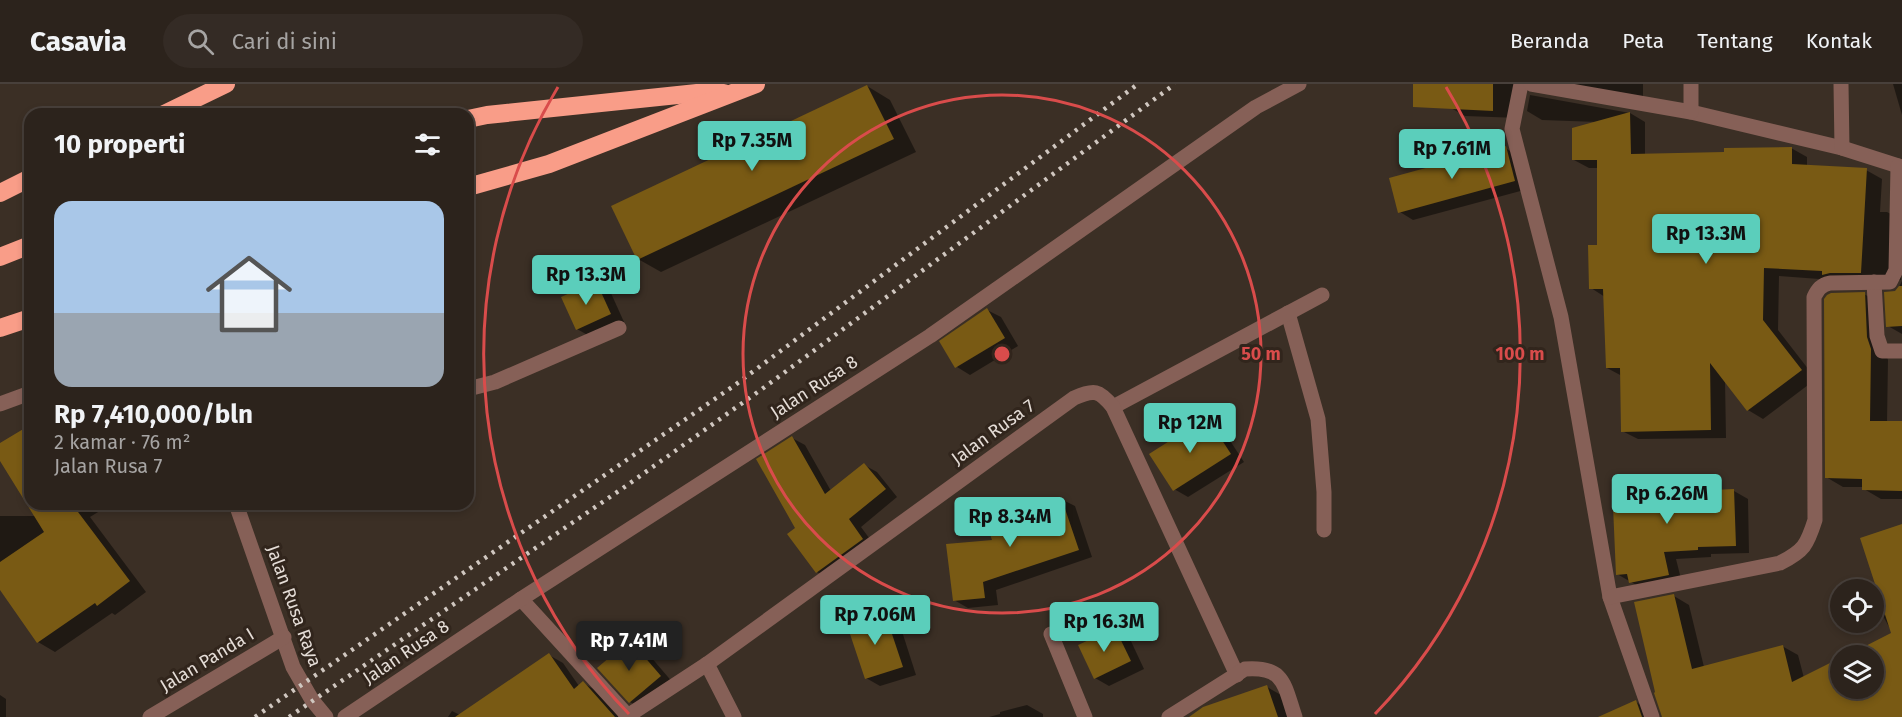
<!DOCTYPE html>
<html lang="id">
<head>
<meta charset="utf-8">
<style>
  body { margin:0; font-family:"Fira Sans",sans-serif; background:#342b25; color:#f1f3f6; height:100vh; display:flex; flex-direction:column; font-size:22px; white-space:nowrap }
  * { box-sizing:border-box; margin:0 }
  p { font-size:20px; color:#a6a4a3 }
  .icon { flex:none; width:33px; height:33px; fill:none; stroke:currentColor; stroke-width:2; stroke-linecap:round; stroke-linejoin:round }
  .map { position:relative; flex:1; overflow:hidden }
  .sheet { position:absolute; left:24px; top:24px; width:450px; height:402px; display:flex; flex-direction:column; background:#2c231c; border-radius:18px; box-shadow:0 3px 9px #0003,0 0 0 2px #48403b }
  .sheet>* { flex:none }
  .tools { position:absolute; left:1830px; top:495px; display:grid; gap:12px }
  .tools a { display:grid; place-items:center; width:54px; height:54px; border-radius:50%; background:#2c231c; box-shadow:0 3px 9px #0003,0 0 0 2px #48403b; font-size:30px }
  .price { position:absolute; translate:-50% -51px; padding:0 14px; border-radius:6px; background:#5bcebb; color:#111; font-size:20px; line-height:39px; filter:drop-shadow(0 2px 3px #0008) }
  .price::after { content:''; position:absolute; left:50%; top:36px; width:18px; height:14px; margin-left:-9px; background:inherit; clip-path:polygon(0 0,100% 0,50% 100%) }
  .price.on { background:#222; color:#fff }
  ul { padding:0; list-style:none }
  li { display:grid; align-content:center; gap:12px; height:318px; padding:0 30px }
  li span { display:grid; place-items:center; height:186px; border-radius:18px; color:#555 }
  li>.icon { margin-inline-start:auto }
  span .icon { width:108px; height:108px; fill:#fffc; stroke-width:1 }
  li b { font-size:26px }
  h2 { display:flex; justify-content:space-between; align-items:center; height:72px; padding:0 30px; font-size:26px }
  header { display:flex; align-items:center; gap:36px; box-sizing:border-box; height:84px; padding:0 30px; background:#2c231c; border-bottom:2px solid #48403b }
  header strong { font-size:28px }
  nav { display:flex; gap:33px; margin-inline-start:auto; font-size:21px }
  .search { width:420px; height:54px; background:#342b25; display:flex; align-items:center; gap:15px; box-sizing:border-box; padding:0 21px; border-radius:33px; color:#a6a4a3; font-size:22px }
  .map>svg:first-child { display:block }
  .shadow { fill:#0007 }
  .building { fill:#795a14 }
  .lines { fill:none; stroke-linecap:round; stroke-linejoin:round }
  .minor { stroke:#866057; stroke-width:15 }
  .highway { stroke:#f99d88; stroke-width:18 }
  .rail { stroke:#d0c7c0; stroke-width:4.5; stroke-dasharray:3 6; stroke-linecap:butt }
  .ring { fill:none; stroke:#d94c4b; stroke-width:3 }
  .labels { text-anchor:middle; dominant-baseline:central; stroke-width:6; stroke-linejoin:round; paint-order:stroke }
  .street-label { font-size:18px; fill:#e5ddd7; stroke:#31251c }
  .centre { fill:#d94c4b; stroke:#31251c; stroke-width:3 }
  .ring-label { font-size:18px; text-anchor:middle; font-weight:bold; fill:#d94c4b; stroke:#31251c; stroke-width:6; stroke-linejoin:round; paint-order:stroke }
</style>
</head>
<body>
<header>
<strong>Casavia</strong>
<div class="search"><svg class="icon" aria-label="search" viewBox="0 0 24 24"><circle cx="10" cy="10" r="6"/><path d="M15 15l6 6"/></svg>Cari di sini</div>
<nav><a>Beranda</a><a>Peta</a><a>Tentang</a><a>Kontak</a></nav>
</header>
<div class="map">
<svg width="1902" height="633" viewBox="0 0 1902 633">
  <rect width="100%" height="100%" fill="#3b2f25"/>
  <g class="shadow">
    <path d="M1452 0H1530L1525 5 1519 34 1465 32 1451 24Z"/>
    <path d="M1562 0H1643V14Z"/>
    <path d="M1893 0H1902V31Z"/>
    <path d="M867 2 890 16 916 68 661 188 638 175Z"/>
    <path d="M1530 11 1630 29 1645 38V71L1725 70 1791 64 1807 73V83L1866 86 1882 95 1880 128H1887L1902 136 1901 196 1846 197 1779 192 1778 246 1816 295 1763 335 1748 326 1725 295 1726 354 1638 355 1622 347V292L1607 284 1605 213 1591 204 1598 162V84H1589L1574 76 1598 38 1542 36 1527 27Z"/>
    <path d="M1505 64 1519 72 1528 105 1413 136 1400 128Z"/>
    <path d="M1902 197V250L1888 242 1897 207Z"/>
    <path d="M596 199 610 207 624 238 591 253 577 245Z"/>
    <path d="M1864 210 1881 220 1884 263 1888 276 1887 339H1902V415H1881L1864 405V403H1843L1826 393Z"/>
    <path d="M987 226 1001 233 1018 262 970 291 957 283Z"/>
    <path d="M1207 335 1221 343 1244 378 1188 413 1174 405Z"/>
    <path d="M30 343V420H111L90 433 146 508 115 531 112 529 55 568 38 558 0 503V432H36L0 374V361Z"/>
    <path d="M792 354 805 361 831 407 864 381 877 388 897 413 861 443 875 462 829 495 817 488Z"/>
    <path d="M1656 399 1671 407 1694 406 1698 408 1734 407 1748 415 1749 469 1711 470V473L1676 475 1682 499 1645 506 1617 490Z"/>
    <path d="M1061 415 1075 422 1092 473 996 506 998 521 968 524 954 516 994 457Z"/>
    <path d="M1902 442V633H1662L1674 512 1689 521 1704 583 1782 562 1798 571 1804 594 1840 576V604H1874V572L1893 550 1883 532 1887 530Z"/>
    <path d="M885 530 899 538 916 591 880 602 866 594Z"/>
    <path d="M1115 545 1129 553 1144 585 1109 602 1095 594Z"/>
    <path d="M630 557 644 565 674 600 644 626 630 618 600 584Z"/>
    <path d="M549 571 563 579 579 602 583 599 597 607 621 633H448L452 627 460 631Z"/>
    <path d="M1267 603 1281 611 1288 633H1219Z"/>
    <path d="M0 611 6 615V633H0Z"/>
    <path d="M1636 618 1651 627 1653 633H1602Z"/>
    <path d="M1027 621 1043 630V633H989L1000 630V628Z"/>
  </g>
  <g class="building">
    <path d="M1413 0H1493V27L1413 23Z"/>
    <path d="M867 1 894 55 637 176 611 122Z"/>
    <path d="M1630 28 1631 70 1724 68V64L1792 63V80L1867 84 1861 189H1830L1822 191V187L1764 184 1763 236 1802 286 1747 327 1710 279 1711 346 1621 348 1620 284H1606L1603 205H1589L1588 161H1597V76H1572V44Z"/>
    <path d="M1506 62 1515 97 1398 129 1389 94Z"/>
    <path d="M596 197 611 230 576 246 561 213Z"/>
    <path d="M1899 202H1902V242L1886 243 1884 208 1895 207Z"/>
    <path d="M1865 208 1867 253 1871 265 1870 337H1902V407L1862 406V395L1825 394 1824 215 1827 211 1831 209Z"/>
    <path d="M987 224 1005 254 955 284 939 257Z"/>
    <path d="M1207 333 1231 370 1173 407 1149 370Z"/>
    <path d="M30 341V420H72L130 497 97 522 95 519 37 559 0 506V478L44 448 0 377V359Z"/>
    <path d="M792 352 825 410 864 379 886 405 849 435 863 455 816 489 787 450 795 444 756 375Z"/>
    <path d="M1656 397 1657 407 1694 404V407L1734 405 1736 462 1698 463V466L1664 468 1669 491 1629 499 1627 490 1616 491 1612 399Z"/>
    <path d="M1061 413 1079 466 983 498 985 514 953 517 946 460 992 456 986 439Z"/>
    <path d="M1902 440V633H1662L1654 609 1655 608 1634 518 1674 510 1692 585 1783 561 1792 598 1840 574V604H1874V572H1846L1891 549 1860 454Z"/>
    <path d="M885 529 903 583 865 595 847 541Z"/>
    <path d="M1115 544 1131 577 1094 595 1078 561Z"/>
    <path d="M630 556 661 592 629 619 597 584Z"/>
    <path d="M549 569 574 605 583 597 615 633H455Z"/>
    <path d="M1267 601 1278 633H1189L1203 623Z"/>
    <path d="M1636 616 1642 633H1598Z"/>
  </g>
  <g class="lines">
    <g class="minor">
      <path d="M1521 0 1512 45 1561 233 1610 513 1652 633"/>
      <path d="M1531 0 1691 28 1842 64 1902 83"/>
      <path d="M1691 0V28"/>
      <path d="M1841 0 1842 64"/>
      <path d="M1874 198 1877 252 1882 267H1902"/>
      <path d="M1288 229 1318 335 1324 408V446"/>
      <path d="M468 305 495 298 619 244"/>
      <path d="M0 320 30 309"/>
      <path d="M1113 323 1322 211"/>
      <path d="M236 420 293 583 312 616 326 633"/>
      <path d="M1610 513 1780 479C1804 467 1807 461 1815 436L1814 213C1818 205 1821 201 1830 199L1890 198 1896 186 1898 82"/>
      <path d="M521 515 628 632"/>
      <path d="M1051 550 1085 633"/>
      <path d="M707 580 734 633"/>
      <path d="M150 633 284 553"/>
      <path d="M345 633 521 515 930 252 1256 23 1299 0"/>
      <path d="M626 633 707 580 1074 314C1094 305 1099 306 1113 323L1237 591"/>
      <path d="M1169 633 1245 585C1285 582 1284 601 1295 633"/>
    </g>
    <g class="highway">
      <path d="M164 30 226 0"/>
      <path d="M468 35 487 31 697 9H724"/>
      <path d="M468 103 549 80 756 0"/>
      <path d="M0 109 30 94"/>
      <path d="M0 173 30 161"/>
      <path d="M0 244 30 234"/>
    </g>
    <g class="rail">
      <path d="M255 633 735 301 1138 0"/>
      <path d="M289 633 626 402 762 305 1175 0"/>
    </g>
  </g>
  <g class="ring">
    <circle cx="1002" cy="270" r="259"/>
    <path d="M629 630A518 518 0 0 1 558 3M1446 3A518 518 0 0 1 1375 630"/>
  </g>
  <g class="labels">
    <g class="street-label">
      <text transform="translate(814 303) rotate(-33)">Jalan Rusa 8</text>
      <text transform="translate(993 348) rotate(-36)">Jalan Rusa 7</text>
      <text transform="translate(294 522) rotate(70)">Jalan Rusa Raya</text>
      <text transform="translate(406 568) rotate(-34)">Jalan Rusa 8</text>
      <text transform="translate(207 576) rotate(-31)">Jalan Panda I</text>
    </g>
  </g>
  <circle cx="1002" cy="270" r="9" class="centre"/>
  <g class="ring-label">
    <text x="1261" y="276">50 m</text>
    <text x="1520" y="276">100 m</text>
  </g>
</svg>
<div class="tools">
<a><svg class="icon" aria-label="locate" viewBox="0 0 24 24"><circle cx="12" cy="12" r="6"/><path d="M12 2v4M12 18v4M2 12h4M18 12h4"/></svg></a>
<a><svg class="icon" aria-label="layers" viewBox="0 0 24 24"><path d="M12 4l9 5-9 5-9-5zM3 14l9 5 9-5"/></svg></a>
</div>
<b class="price" style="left:752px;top:88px">Rp 7.35M</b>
<b class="price" style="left:1452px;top:96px">Rp 7.61M</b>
<b class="price" style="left:1706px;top:181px">Rp 13.3M</b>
<b class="price" style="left:586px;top:222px">Rp 13.3M</b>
<b class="price" style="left:1190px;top:370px">Rp 12M</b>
<b class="price" style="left:1667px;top:441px">Rp 6.26M</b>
<b class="price" style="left:1010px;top:464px">Rp 8.34M</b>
<b class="price" style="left:875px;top:562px">Rp 7.06M</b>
<b class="price" style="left:1104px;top:569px">Rp 16.3M</b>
<b class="price on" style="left:629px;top:588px">Rp 7.41M</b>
<section class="sheet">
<h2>10 properti<svg class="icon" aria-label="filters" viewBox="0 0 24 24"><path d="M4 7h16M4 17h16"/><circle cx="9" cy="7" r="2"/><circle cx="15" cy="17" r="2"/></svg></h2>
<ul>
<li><span style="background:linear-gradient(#a9c7e8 60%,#9aa5b1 0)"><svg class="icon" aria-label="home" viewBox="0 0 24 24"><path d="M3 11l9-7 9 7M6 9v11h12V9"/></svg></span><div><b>Rp 7,410,000/bln</b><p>2 kamar · 76 m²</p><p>Jalan Rusa 7</p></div></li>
</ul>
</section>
</div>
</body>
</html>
